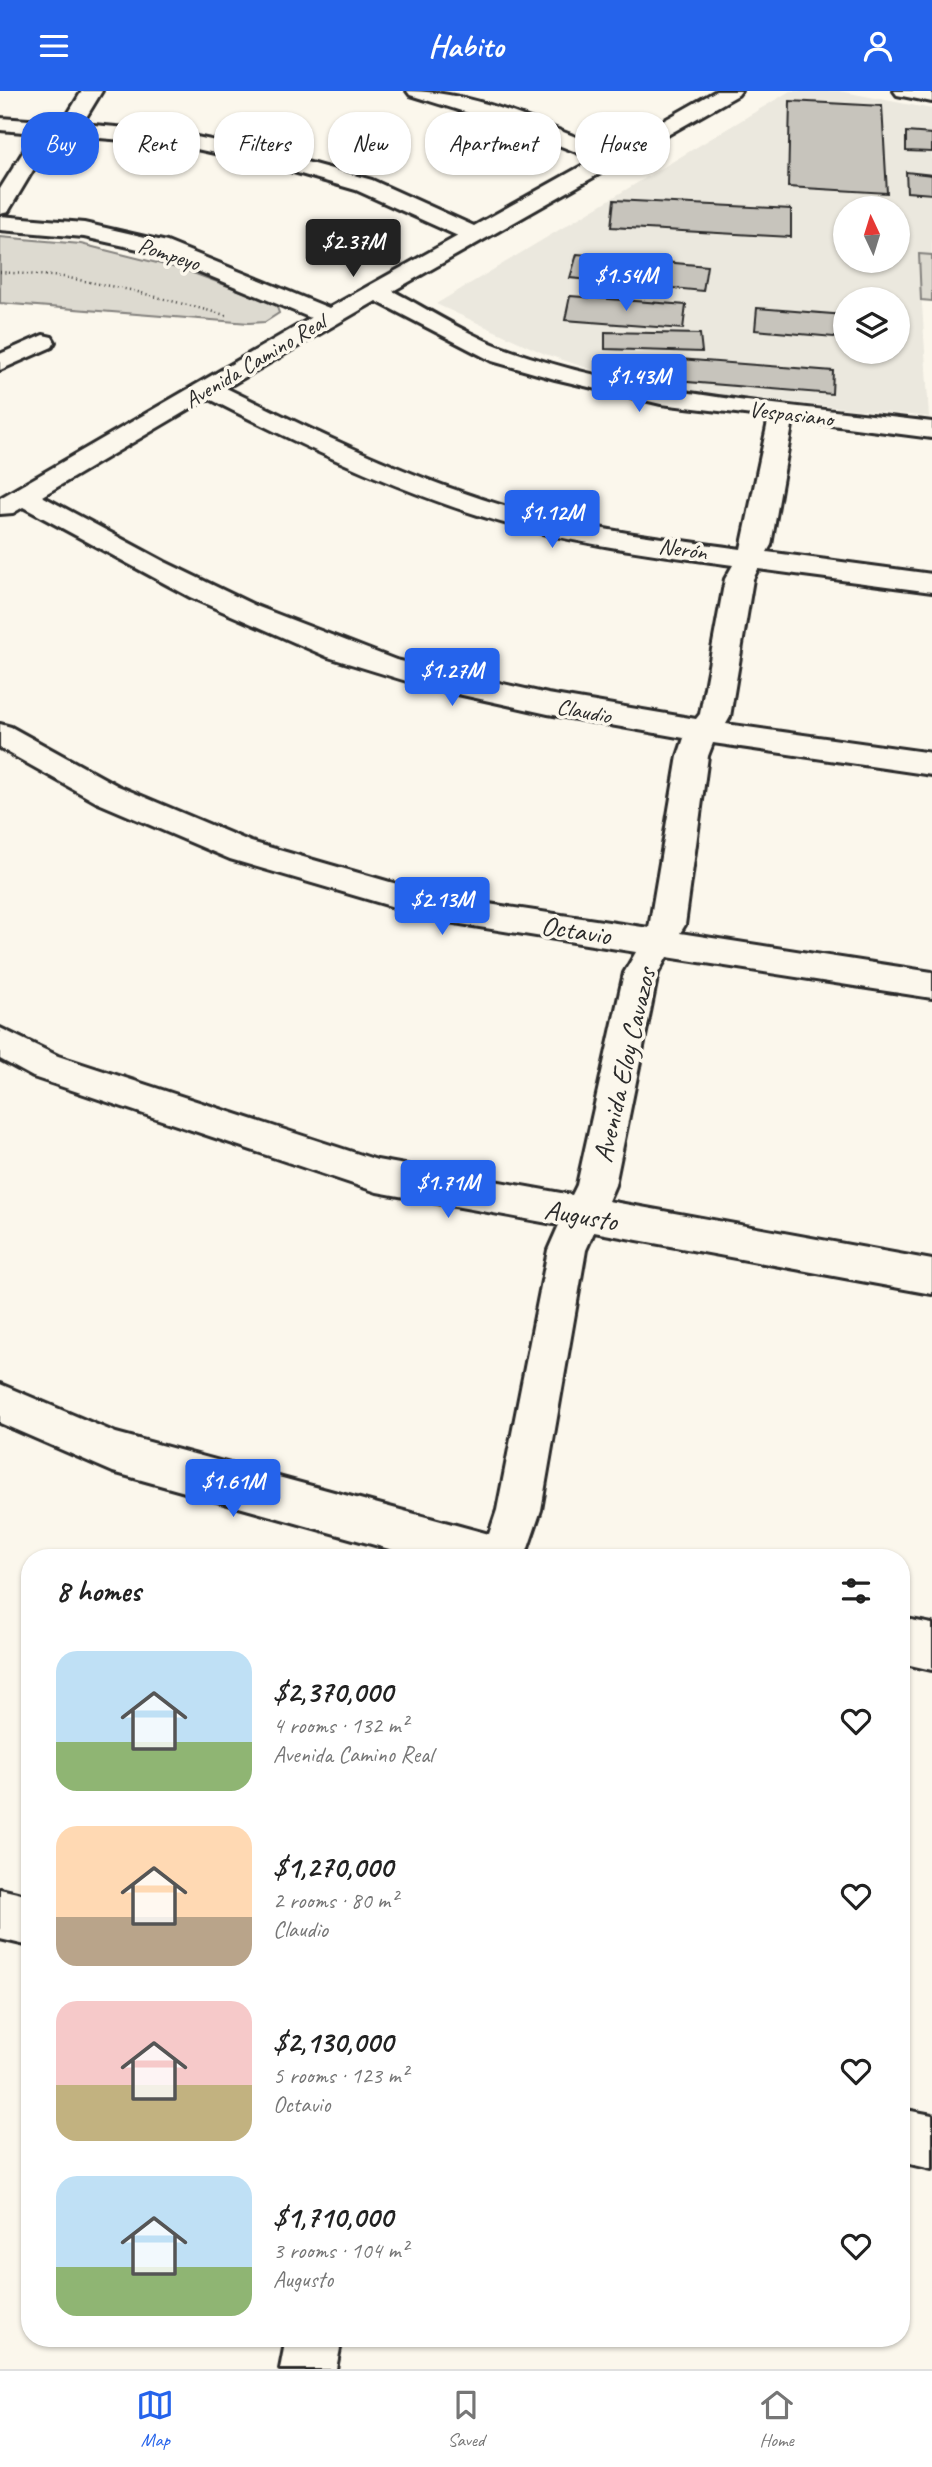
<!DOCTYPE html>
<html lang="en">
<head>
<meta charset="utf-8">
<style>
  body { margin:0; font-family:Caveat,sans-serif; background:#f6f6f6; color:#222; height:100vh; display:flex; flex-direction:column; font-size:26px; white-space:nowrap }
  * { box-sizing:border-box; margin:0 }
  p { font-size:23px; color:#767676 }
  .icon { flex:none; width:38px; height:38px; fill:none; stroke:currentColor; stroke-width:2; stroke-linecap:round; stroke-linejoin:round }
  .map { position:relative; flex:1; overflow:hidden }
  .side { position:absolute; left:21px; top:1458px; width:889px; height:798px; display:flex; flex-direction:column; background:#fff; border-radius:28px; box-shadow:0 2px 5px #0004 }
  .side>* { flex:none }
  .banner { position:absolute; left:21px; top:21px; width:891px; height:63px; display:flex; gap:14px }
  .needle { width:46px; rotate:356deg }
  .buttons { position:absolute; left:833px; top:105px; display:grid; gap:14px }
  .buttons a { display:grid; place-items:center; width:77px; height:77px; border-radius:50%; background:#fff; box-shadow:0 2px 5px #0004; font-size:35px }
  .price { position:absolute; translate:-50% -60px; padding:0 16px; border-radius:7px; background:#2563eb; color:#fff; font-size:23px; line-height:46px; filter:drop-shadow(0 2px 4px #0008) }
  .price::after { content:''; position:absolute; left:50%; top:42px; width:21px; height:16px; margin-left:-10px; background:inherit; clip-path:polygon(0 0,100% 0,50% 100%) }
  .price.selected { background:#222; color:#fff }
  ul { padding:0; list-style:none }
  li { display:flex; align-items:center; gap:21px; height:175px; padding:0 35px }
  li span { display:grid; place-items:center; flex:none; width:196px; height:140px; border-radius:21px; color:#555 }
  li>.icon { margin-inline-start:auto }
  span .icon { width:84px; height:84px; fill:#fffc; stroke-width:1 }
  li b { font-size:30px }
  h2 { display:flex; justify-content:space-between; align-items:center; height:84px; padding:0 35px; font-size:30px }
  .pill { padding:0 24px; border-radius:28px; background:#fff; box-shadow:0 2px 5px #0004; font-size:24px; line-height:63px }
  .pill.selected { background:#2563eb; color:#fff }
  header { display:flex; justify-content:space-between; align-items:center; height:91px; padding:0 35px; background:#2563eb; color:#fff; font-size:32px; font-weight:800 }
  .tabs { display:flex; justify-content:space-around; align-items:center; height:98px; border-top:2px solid #e0e0e0; background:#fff; font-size:19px; color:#767676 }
  .tabs a { display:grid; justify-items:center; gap:4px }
  .tabs .selected { color:#2563eb }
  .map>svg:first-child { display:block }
  .built { fill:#ebe8de; fill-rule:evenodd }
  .green { fill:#dddad0; stroke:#84827e; stroke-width:2 }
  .building { fill:#c7c4bc; stroke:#2b2b2b; stroke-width:2 }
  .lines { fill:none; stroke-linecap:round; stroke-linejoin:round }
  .minor-casing { stroke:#2b2b2b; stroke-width:6 }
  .path { stroke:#2b2b2b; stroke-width:2.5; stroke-dasharray:1 3.5; stroke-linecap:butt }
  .minor { fill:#fbf7ec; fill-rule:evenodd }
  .labels { text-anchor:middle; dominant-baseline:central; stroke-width:7; stroke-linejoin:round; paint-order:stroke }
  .far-street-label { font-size:23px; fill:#2b2b2b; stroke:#fbf7ec }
  .street-label { font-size:28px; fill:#2b2b2b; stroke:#fbf7ec }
</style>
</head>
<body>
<header><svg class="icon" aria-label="menu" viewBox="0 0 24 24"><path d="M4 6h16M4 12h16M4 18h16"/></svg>Habito<svg class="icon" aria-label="person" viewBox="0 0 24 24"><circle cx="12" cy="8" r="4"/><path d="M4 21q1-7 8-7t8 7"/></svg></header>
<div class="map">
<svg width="932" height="2278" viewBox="0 0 932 2278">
  <rect width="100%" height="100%" fill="#fbf7ec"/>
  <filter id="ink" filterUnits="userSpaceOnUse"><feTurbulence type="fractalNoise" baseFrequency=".0143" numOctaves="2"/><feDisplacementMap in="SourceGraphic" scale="14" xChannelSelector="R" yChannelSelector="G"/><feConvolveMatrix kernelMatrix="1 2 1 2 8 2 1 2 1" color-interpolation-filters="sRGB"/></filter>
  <g filter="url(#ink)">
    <path class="built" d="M790 0H839L932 18V164H919L929 326 677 299 617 287 545 263 436 213ZM845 117H898V170H845ZM845 208H898V261H845Z"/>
    <g class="green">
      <path d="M0 146 81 153 185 179 276 213 279 222 265 231 249 232 0 212Z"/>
      <path d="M919 163 932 164V210L921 209Z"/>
    </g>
    <g class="building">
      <path d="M790 10 882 15 887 102 788 96Z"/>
      <path d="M906 41 932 43V61L906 60Z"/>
      <path d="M906 81 932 84V103L907 101Z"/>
      <path d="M614 109 791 118V146L611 136Z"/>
      <path d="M577 163 707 175 703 200 570 187Z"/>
      <path d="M570 205 686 214 683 238 565 229Z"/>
      <path d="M757 217 845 224V247L755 239Z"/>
      <path d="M605 241 700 243 702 261 605 258Z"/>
      <path d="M679 268 833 280 832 303 676 290Z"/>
    </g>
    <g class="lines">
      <defs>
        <g id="minor">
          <path d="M82 0H102L82 33 173 41 277 63 372 89 474 135 594 68 510 35 410 4 407 0C476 0 546 35 610 60L716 0H741L738 4 393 200C429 219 475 248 512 260 644 306 794 314 932 331V347L793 329 771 454 767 461 932 483V501L758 478 753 488 730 626 726 633 932 662V684L713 652 708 665 685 834 680 842 932 881V907L667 866 658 882 615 1094 608 1110 932 1169V1203L594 1141 586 1159 541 1419 525 1466H418L113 1381 0 1332V1293L116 1342 489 1443 497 1419 548 1159 559 1134 377 1101 33 986 0 968V937L58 965 377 1069 572 1104 577 1094 624 882 636 861 442 830 230 768 96 711 0 657V633L11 636 118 695 251 751 442 806 649 837 678 665 684 647 548 623 426 596 328 566 190 506 23 416 13 422 0 423V407L311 227 152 161 84 146 0 139V125L84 132 167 151 329 217 458 145 356 99 266 73 173 53 62 44 51 49 8 121 0 123V98L35 42 0 39V27L57 31 65 28ZM376 210 492 270 555 288 661 313 769 326 741 458C668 448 592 439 521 420 418 391 321 344 226 297ZM208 307C302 355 397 400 497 430 573 453 654 463 733 474L725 488 700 623 696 628 548 603 396 569 256 515 165 471 42 405Z"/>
          <path d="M894 0H932V11L897 4Z"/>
          <path d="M43 244 52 246 55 251 52 256 0 279V263Z"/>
          <path d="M901 1527 932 1533V1579L901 1572Z"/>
          <path d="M0 1798 30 1805V1855L0 1848Z"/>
          <path d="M901 2018 932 2024V2078L901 2071Z"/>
          <path d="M286 2247H342L336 2278H280Z"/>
        </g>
      </defs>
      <use href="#minor" class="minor-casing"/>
      <path class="path" d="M0 181 64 186 130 199 229 225"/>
      <use href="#minor" class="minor"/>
    </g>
  </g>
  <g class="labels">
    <g class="far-street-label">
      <text transform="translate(169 163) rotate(18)">Pompeyo</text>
      <text transform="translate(255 270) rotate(-31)">Avenida Camino Real</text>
      <text transform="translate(791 323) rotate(7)">Vespasiano</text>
      <text transform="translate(683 458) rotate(9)">Nerón</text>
      <text transform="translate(584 620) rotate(11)">Claudio</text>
    </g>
    <g class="street-label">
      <text transform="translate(576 839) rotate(9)">Octavio</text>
      <text transform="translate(624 974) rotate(-77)">Avenida Eloy Cavazos</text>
      <text transform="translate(581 1124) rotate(10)">Augusto</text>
    </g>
  </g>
</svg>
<div class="buttons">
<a><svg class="needle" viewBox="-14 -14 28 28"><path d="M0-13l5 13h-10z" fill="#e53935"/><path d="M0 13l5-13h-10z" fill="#767676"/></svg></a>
<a><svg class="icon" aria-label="layers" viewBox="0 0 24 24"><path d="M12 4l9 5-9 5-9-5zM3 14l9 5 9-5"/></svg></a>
</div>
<b class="price selected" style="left:353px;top:188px">$2.37M</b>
<b class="price" style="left:626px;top:222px">$1.54M</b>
<b class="price" style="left:639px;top:323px">$1.43M</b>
<b class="price" style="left:552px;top:459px">$1.12M</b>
<b class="price" style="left:452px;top:617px">$1.27M</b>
<b class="price" style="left:442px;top:846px">$2.13M</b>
<b class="price" style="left:448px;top:1129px">$1.71M</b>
<b class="price" style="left:233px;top:1428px">$1.61M</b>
<div class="banner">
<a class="pill selected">Buy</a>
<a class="pill">Rent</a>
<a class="pill">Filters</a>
<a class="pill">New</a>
<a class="pill">Apartment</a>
<a class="pill">House</a>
</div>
<section class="side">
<h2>8 homes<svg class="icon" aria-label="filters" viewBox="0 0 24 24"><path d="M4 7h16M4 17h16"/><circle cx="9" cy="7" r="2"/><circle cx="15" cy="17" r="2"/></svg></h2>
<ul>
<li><span style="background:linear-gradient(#bfe0f5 65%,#8fb573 0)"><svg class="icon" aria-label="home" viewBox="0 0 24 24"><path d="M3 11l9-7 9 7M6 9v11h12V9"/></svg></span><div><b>$2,370,000</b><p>4 rooms · 132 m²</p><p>Avenida Camino Real</p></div><svg class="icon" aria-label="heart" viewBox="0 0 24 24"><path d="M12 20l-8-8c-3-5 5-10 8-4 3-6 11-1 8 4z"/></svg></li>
<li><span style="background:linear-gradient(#ffd9b3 65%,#b9a48a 0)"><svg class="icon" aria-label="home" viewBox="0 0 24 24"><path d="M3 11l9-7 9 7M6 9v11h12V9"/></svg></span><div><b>$1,270,000</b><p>2 rooms · 80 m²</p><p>Claudio</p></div><svg class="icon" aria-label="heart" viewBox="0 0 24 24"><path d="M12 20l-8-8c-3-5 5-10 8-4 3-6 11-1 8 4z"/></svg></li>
<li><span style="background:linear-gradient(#f6c9c9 60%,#c2b280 0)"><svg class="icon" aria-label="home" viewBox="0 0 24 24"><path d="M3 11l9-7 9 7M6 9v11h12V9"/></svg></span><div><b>$2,130,000</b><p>5 rooms · 123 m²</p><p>Octavio</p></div><svg class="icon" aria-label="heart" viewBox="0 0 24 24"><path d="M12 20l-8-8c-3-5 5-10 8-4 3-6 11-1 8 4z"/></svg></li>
<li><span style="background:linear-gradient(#bfe0f5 65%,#8fb573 0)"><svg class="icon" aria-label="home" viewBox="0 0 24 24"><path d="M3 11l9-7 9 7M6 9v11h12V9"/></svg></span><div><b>$1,710,000</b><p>3 rooms · 104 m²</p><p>Augusto</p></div><svg class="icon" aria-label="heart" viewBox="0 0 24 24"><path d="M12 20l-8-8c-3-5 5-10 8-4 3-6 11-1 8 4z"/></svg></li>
</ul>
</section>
</div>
<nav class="tabs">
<a class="selected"><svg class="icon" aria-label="map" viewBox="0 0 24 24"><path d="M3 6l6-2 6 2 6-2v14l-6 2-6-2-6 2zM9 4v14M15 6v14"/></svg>Map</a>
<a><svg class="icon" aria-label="saved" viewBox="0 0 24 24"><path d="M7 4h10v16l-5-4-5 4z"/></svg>Saved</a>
<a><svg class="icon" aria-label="home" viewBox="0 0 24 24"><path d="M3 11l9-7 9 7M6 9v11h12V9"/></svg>Home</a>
</nav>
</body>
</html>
